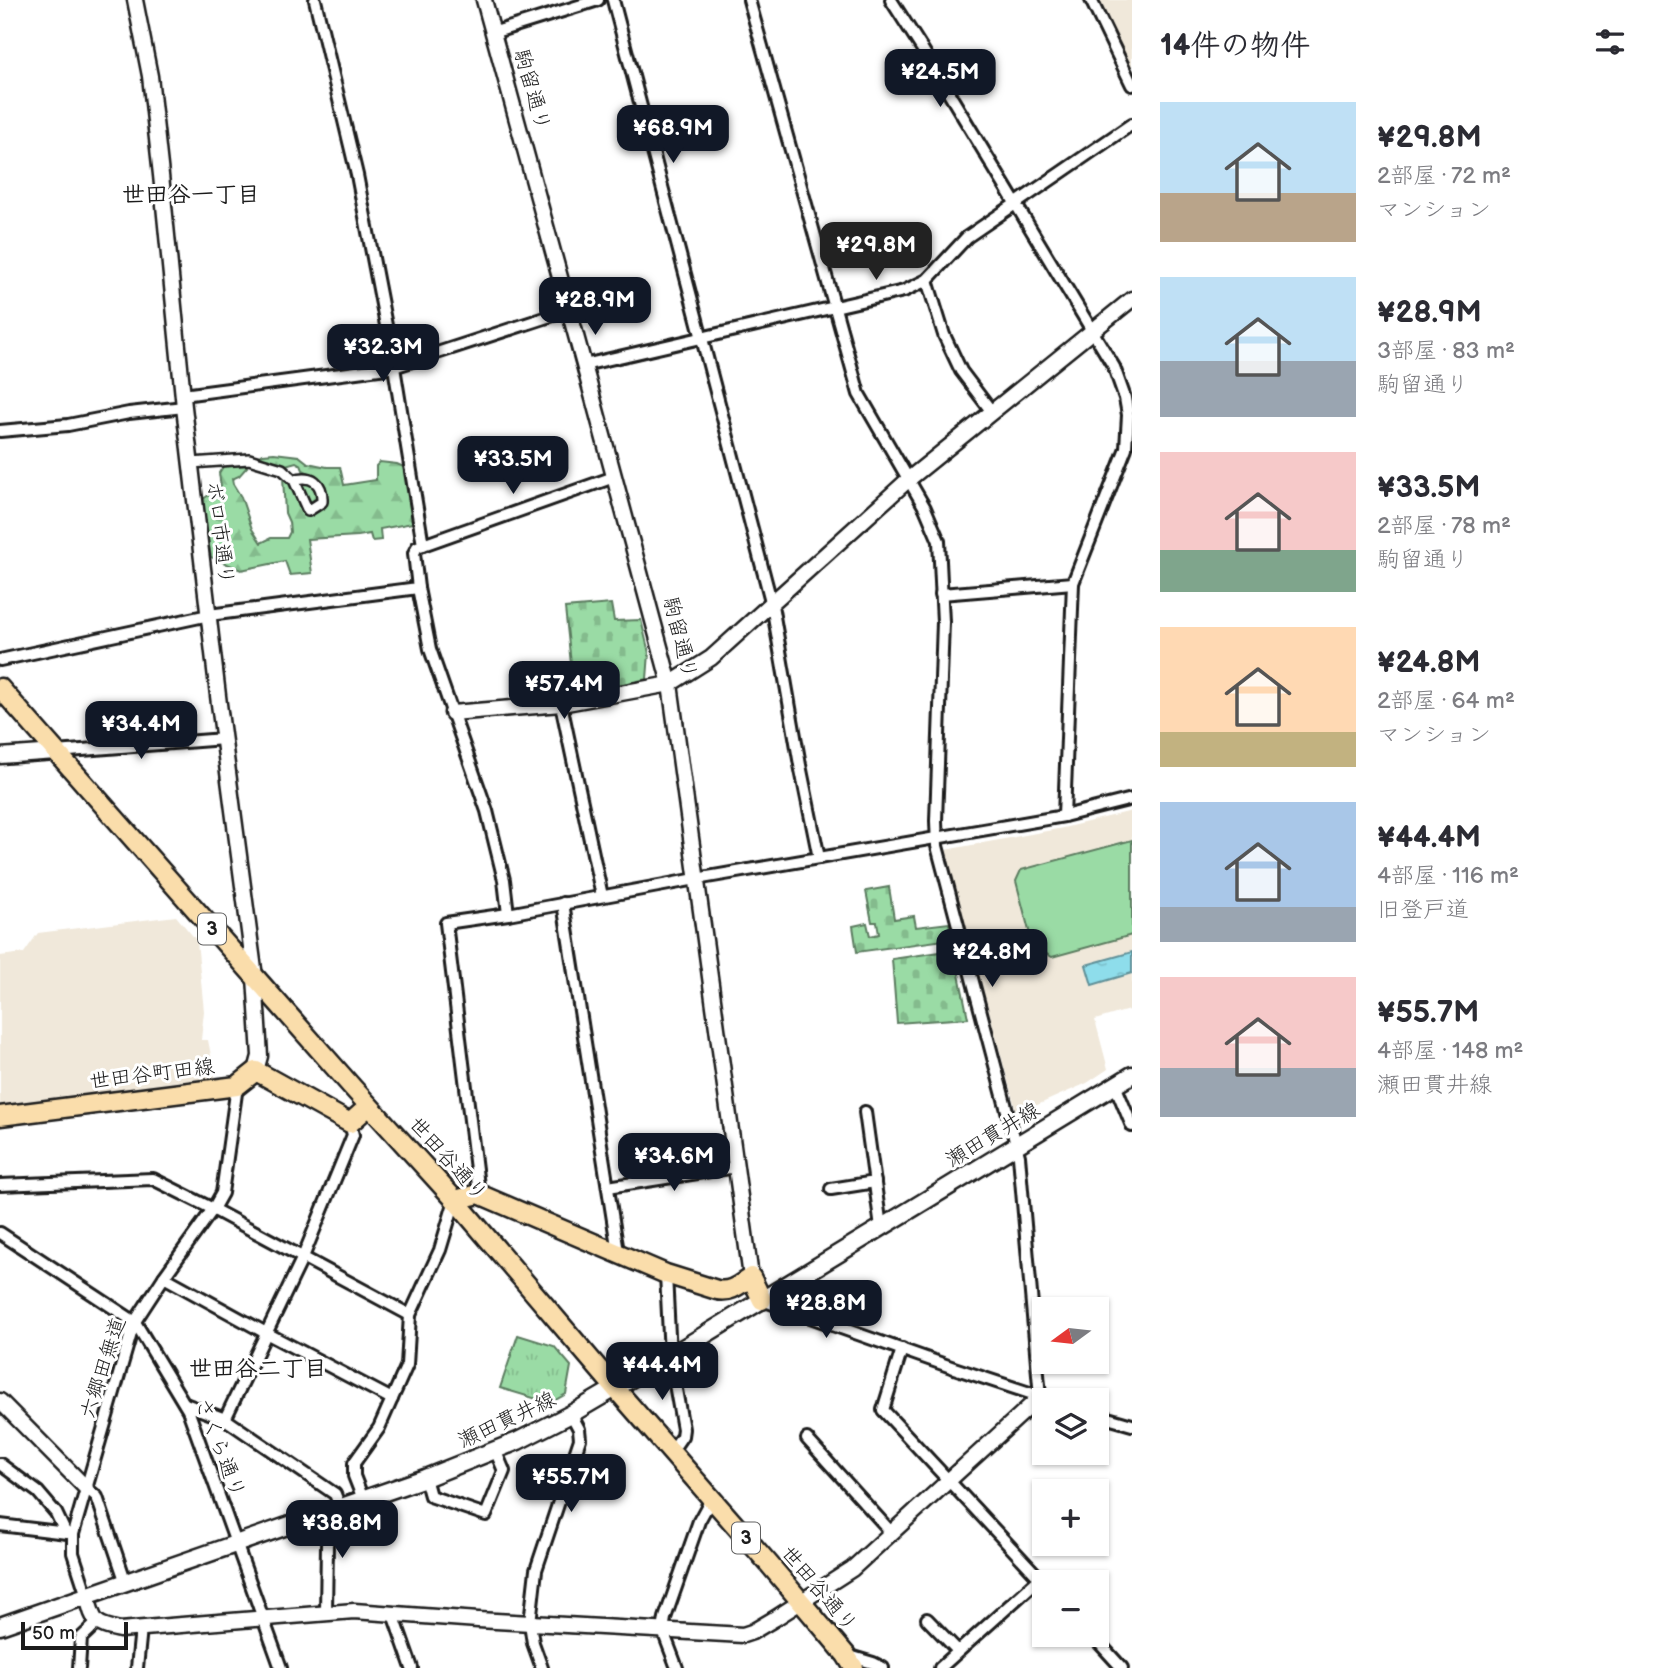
<!DOCTYPE html>
<html lang="ja">
<head>
<meta charset="utf-8">
<style>
  body { margin:0; font-family:"Balsamiq Sans","Klee One",sans-serif; background:#f7f7f7; color:#2b2b33; height:100vh; display:flex; flex-direction:column; font-size:26px; white-space:nowrap }
  * { box-sizing:border-box; margin:0 }
  p { font-size:23px; color:#7c7c81 }
  .icon { flex:none; width:38px; height:38px; fill:none; stroke:currentColor; stroke-width:2; stroke-linecap:round; stroke-linejoin:round }
  .map { position:relative; flex:1; overflow:hidden }
  .sheet { display:flex; flex-direction:column; background:#fff; width:525px }
  .sheet>* { flex:none }
  .needle { width:46px; rotate:255deg }
  .controls { position:absolute; left:1032px; top:1297px; display:grid; gap:14px }
  .controls a { display:grid; place-items:center; width:77px; height:77px; border-radius:0px; background:#fff; box-shadow:0 2px 5px #0004; font-size:35px }
  .scale { position:absolute; left:21px; bottom:18px; width:107px; box-sizing:border-box; padding-left:7px; border:4px solid #1c1c1c; border-top:0; font-size:19px; line-height:24px; white-space:nowrap; color:#1c1c1c; -webkit-text-stroke:5px #fff; paint-order:stroke }
  .price { position:absolute; translate:-50% -60px; padding:0 16px; border-radius:14px; background:#111827; color:#fff; font-size:23px; line-height:46px; filter:drop-shadow(0 2px 4px #0008) }
  .price::after { content:''; position:absolute; left:50%; top:42px; width:21px; height:16px; margin-left:-10px; background:inherit; clip-path:polygon(0 0,100% 0,50% 100%) }
  .price.active { background:#222; color:#fff }
  ul { padding:0; list-style:none }
  li { display:flex; align-items:center; gap:21px; height:175px; padding:0 28px }
  li span { display:grid; place-items:center; flex:none; width:196px; height:140px; border-radius:0px; color:#555 }
  li>.icon { margin-inline-start:auto }
  span .icon { width:84px; height:84px; fill:#fffc; stroke-width:1 }
  li b { font-size:30px }
  h2 { display:flex; justify-content:space-between; align-items:center; height:84px; padding:0 28px; font-size:30px }
  main { display:flex; flex:1; min-height:0 }
  .map>svg:first-child { display:block }
  .built { fill:#f0e8da }
  .forest { fill:url(#forest-firs); stroke:#5b7c60; stroke-width:2 }
  .cemetery { fill:url(#cemetery-stones); stroke:#5b7c60; stroke-width:2 }
  .park { fill:url(#park-tufts); stroke:#5b7c60; stroke-width:2 }
  .garden { fill:#9adba5; stroke:#5b7c60; stroke-width:2 }
  .water { fill:url(#water-ripples); stroke:#609098; stroke-width:2 }
  .lines { fill:none; stroke-linecap:round; stroke-linejoin:round }
  .pedestrian-casing { stroke:#1c1c1c; stroke-width:14 }
  .minor-casing { stroke:#1c1c1c; stroke-width:16 }
  .tertiary-casing { stroke:#1c1c1c; stroke-width:19 }
  .secondary-casing { stroke:#1c1c1c; stroke-width:21 }
  .primary-casing { stroke:#1c1c1c; stroke-width:23 }
  .pedestrian { stroke:#fff; stroke-width:9 }
  .minor { stroke:#fff; stroke-width:10 }
  .tertiary { stroke:#fff; stroke-width:14 }
  .secondary { stroke:#fff; stroke-width:16 }
  .primary { stroke:#faddab; stroke-width:18 }
  .labels { text-anchor:middle; dominant-baseline:central; stroke-width:6; stroke-linejoin:round; paint-order:stroke }
  .shield { fill:#fff; stroke:#606060; stroke-width:2 }
  .shield-label { font-size:19px; font-weight:bold; fill:#1c1c1c }
  .street-label { font-size:21px; fill:#1c1c1c; stroke:#fff }
  .neighbourhood-label { font-size:23px; font-weight:bold; fill:#1c1c1c; stroke:#fff }
</style>
</head>
<body>
<main>
<div class="map">
<svg width="1132" height="1668" viewBox="0 0 1132 1668">
  <defs>
    <pattern id="forest-firs" width="22" height="20" patternUnits="userSpaceOnUse" patternTransform="scale(1.75)"><rect width="22" height="20" fill="#9adba5"/><path d="M5 1l3.5 6h-7zM16 11l3.5 6h-7z" fill="#84bb8d"/></pattern>
    <pattern id="cemetery-stones" width="16" height="16" patternUnits="userSpaceOnUse" patternTransform="scale(1.75)"><rect width="16" height="16" fill="#9adba5"/><path d="M2 7V4a2 2 0 0 1 4 0v3zM10 15v-3a2 2 0 0 1 4 0v3z" fill="#84bb8d"/></pattern>
    <pattern id="park-tufts" width="24" height="20" patternUnits="userSpaceOnUse" patternTransform="scale(1.75)"><rect width="24" height="20" fill="#9adba5"/><path d="M3 7l-1-3M5 7V3M7 7l1-3M15 17l-1-3M17 17v-4M19 17l1-3" fill="none" stroke="#84bb8d"/></pattern>
    <pattern id="water-ripples" width="26" height="14" patternUnits="userSpaceOnUse" patternTransform="scale(1.75)"><rect width="26" height="14" fill="#8eddeb"/><path d="M2 4q2-2 4 0t4 0M15 11q2-2 4 0t4 0" fill="none" stroke="#7abdc9"/></pattern>
  </defs>
  <rect width="100%" height="100%" fill="#fff"/>
  <filter id="ink" filterUnits="userSpaceOnUse"><feTurbulence type="fractalNoise" baseFrequency=".0143" numOctaves="2"/><feDisplacementMap in="SourceGraphic" scale="14" xChannelSelector="R" yChannelSelector="G"/><feConvolveMatrix kernelMatrix="1 2 1 2 8 2 1 2 1" color-interpolation-filters="sRGB"/></filter>
  <g filter="url(#ink)">
    <g class="built">
      <path d="M1098 0H1132V71Z"/>
      <path d="M1132 811V1009L1095 1020 1108 1069 1087 1083 1017 1114 945 850 1063 828Z"/>
      <path d="M176 916 197 941 204 1011 201 1040H208L216 1081 0 1107V956L24 953 38 933Z"/>
    </g>
    <path class="forest" d="M274 453 299 456 308 463 327 467H340L344 485 376 480V466L380 462 397 464 408 469 418 522 380 529 381 540 372 541 370 534 358 536 307 539 312 573 290 575 285 561 241 570 211 557 203 512V499L221 487 219 473 224 465 237 462 244 463 247 467 239 476 232 479 233 484 241 497 252 529 261 543 271 538H287L290 532 289 522 285 513 283 477 284 475 292 485 294 492 306 502 301 484 303 481 308 480 318 490V502L325 504 328 499C324 485 317 476 303 470L301 465 296 462 282 466C274 459 266 462 257 458L263 454Z"/>
    <g class="cemetery">
      <path d="M611 604 614 621 641 620 649 653 647 679 605 688 574 692 565 608Z"/>
      <path d="M889 887 894 919 914 916 916 927 949 923 952 939 857 952 853 926 867 923 870 936 879 934 877 922H872L866 891Z"/>
      <path d="M954 950 968 1018 897 1023 892 959Z"/>
    </g>
    <path class="park" d="M518 1335 554 1346 571 1366 566 1394 550 1403 500 1388Z"/>
    <path class="garden" d="M1132 840V935L1052 957 1033 946 1016 881 1021 870Z"/>
    <path class="water" d="M1132 952V973L1092 985 1086 965Z"/>
    <g class="lines">
      <defs>
        <path id="pedestrian" d="M191 463 249 459 282 469 294 480 308 511 322 502C323 483 312 474 294 480"/>
        <g id="minor">
          <path d="M315 0 357 175 394 367 423 545 417 547 414 553 418 588 430 649 487 811 504 880 508 914"/>
          <path d="M613 0 772 605 800 765 819 858"/>
          <path d="M749 0 859 394 925 508 939 541 943 622 936 821 937 846 1019 1156 1040 1397"/>
          <path d="M891 0 921 47 1114 367 1125 398 1128 415 1126 448 1073 583 1064 816"/>
          <path d="M1091 0 1132 85"/>
          <path d="M492 33 598 0"/>
          <path d="M927 280 944 335 961 371 992 412"/>
          <path d="M584 365 904 291 927 280 967 237 1132 124"/>
          <path d="M183 395 394 367 569 310"/>
          <path d="M0 431 68 425 129 413 184 407"/>
          <path d="M423 545 614 477"/>
          <path d="M941 594 1073 583"/>
          <path d="M0 660 209 615 418 588"/>
          <path d="M561 704 602 896"/>
          <path d="M56 752 224 739"/>
          <path d="M563 903 618 1252"/>
          <path d="M1115 1085 1132 1126"/>
          <path d="M865 1112 881 1227"/>
          <path d="M0 1185 153 1179 209 1207 410 1315"/>
          <path d="M608 1187 736 1167"/>
          <path d="M831 1189 875 1182"/>
          <path d="M479 1194 446 923 508 914 696 879 1064 816 1132 799"/>
          <path d="M0 1233 135 1322 188 1410 281 1668"/>
          <path d="M666 1274 670 1356 683 1429 682 1436 671 1452"/>
          <path d="M164 1277 266 1333 392 1399"/>
          <path d="M762 1300 954 1368 1051 1400"/>
          <path d="M902 1349 883 1410 1045 1584"/>
          <path d="M185 1404 225 1419 335 1494 340 1507"/>
          <path d="M1097 1415 1132 1425"/>
          <path d="M225 1419 303 1257 353 1135 350 1123"/>
          <path d="M807 1439 892 1533"/>
          <path d="M0 1464 38 1492 56 1513 65 1532"/>
          <path d="M425 1478 430 1496 486 1515 504 1471 496 1452"/>
          <path d="M86 1488 97 1497 126 1583"/>
          <path d="M363 1499 354 1476V1463L379 1428 407 1365 410 1315 440 1250 455 1200"/>
          <path d="M323 1513 329 1532 327 1545 326 1612"/>
          <path d="M0 1525 67 1533"/>
          <path d="M87 1596 73 1553V1534L134 1323 164 1277 213 1209 222 1193 237 1086"/>
          <path d="M393 1614 412 1668"/>
          <path d="M927 1619 958 1651"/>
          <path d="M1091 1634 1122 1668"/>
          <path d="M846 1655 873 1663 883 1668"/>
          <path d="M79 1668 81 1638 97 1623"/>
          <path d="M137 1668 141 1628"/>
          <path d="M542 1668 533 1643 530 1623 536 1570 580 1439 579 1429 571 1414"/>
          <path d="M677 1668 663 1631 665 1618 699 1521 711 1499"/>
          <path d="M940 1668 1039 1579"/>
        </g>
        <g id="tertiary">
          <path d="M135 0 150 76 161 175 184 407 219 704 255 977 260 1056 256 1071"/>
          <path d="M484 0 584 365 670 684 751 1277"/>
          <path d="M452 713 561 704 670 684 711 658 909 479 1132 299"/>
          <path d="M0 756 56 752"/>
          <path d="M0 1401 86 1488"/>
          <path d="M87 1596C94 1622 93 1624 120 1630L354 1611 478 1620 743 1635 752 1632 774 1619 852 1569 1040 1397"/>
        </g>
        <path id="secondary" d="M0 1626 425 1478 518 1441 571 1414 670 1356 1132 1075"/>
        <g id="primary">
          <path d="M0 688 353 1088 455 1200 615 1388 769 1564 846 1655 854 1668"/>
          <path d="M0 1116 237 1086 256 1071 350 1123 369 1106"/>
          <path d="M455 1200 479 1194 666 1274 717 1290C731 1293 740 1284 751 1277L762 1300"/>
        </g>
      </defs>
      <use href="#pedestrian" class="pedestrian-casing"/>
      <use href="#minor" class="minor-casing"/>
      <use href="#tertiary" class="tertiary-casing"/>
      <use href="#secondary" class="secondary-casing"/>
      <use href="#primary" class="primary-casing"/>
      <use href="#pedestrian" class="pedestrian"/>
      <use href="#minor" class="minor"/>
      <use href="#tertiary" class="tertiary"/>
      <use href="#secondary" class="secondary"/>
      <use href="#primary" class="primary"/>
    </g>
  </g>
  <g class="labels">
    <g class="shield">
      <rect x="198" y="913.5" width="28" height="31" rx="5"/>
      <rect x="732" y="1522.5" width="28" height="31" rx="5"/>
    </g>
    <g class="shield-label">
      <text x="212" y="929">3</text>
      <text x="746" y="1538">3</text>
    </g>
    <g class="street-label">
      <text transform="translate(532 90) rotate(74)">駒留通り</text>
      <text transform="translate(220 533) rotate(83)">ボロ市通り</text>
      <text transform="translate(680 638) rotate(76)">駒留通り</text>
      <text transform="translate(152 1074) rotate(-7)">世田谷町田線</text>
      <text transform="translate(993 1135) rotate(-31)">瀬田貫井線</text>
      <text transform="translate(448 1159) rotate(48)">世田谷通り</text>
      <text transform="translate(103 1368) rotate(-72)">六郷田無道</text>
      <text transform="translate(507 1420) rotate(-25)">瀬田貫井線</text>
      <text transform="translate(220 1448) rotate(69)">さくら通り</text>
      <text transform="translate(819 1589) rotate(50)">世田谷通り</text>
    </g>
    <g class="neighbourhood-label">
      <text x="191" y="195">世田谷一丁目</text>
      <text x="258" y="1369">世田谷二丁目</text>
    </g>
  </g>
</svg>
<div class="controls">
<a><svg class="needle" viewBox="-14 -14 28 28"><path d="M0-13l5 13h-10z" fill="#e53935"/><path d="M0 13l5-13h-10z" fill="#7c7c81"/></svg></a>
<a><svg class="icon" aria-label="layers" viewBox="0 0 24 24"><path d="M12 4l9 5-9 5-9-5zM3 14l9 5 9-5"/></svg></a>
<a>+</a>
<a>−</a>
</div>
<div class="scale">50 m</div>
<b class="price" style="left:940px;top:109px">¥24.5M</b>
<b class="price" style="left:673px;top:165px">¥68.9M</b>
<b class="price active" style="left:876px;top:282px">¥29.8M</b>
<b class="price" style="left:595px;top:337px">¥28.9M</b>
<b class="price" style="left:383px;top:384px">¥32.3M</b>
<b class="price" style="left:513px;top:496px">¥33.5M</b>
<b class="price" style="left:564px;top:721px">¥57.4M</b>
<b class="price" style="left:141px;top:761px">¥34.4M</b>
<b class="price" style="left:992px;top:989px">¥24.8M</b>
<b class="price" style="left:674px;top:1193px">¥34.6M</b>
<b class="price" style="left:826px;top:1340px">¥28.8M</b>
<b class="price" style="left:662px;top:1402px">¥44.4M</b>
<b class="price" style="left:571px;top:1514px">¥55.7M</b>
<b class="price" style="left:342px;top:1560px">¥38.8M</b>
</div>
<section class="sheet">
<h2>14件の物件<svg class="icon" aria-label="filters" viewBox="0 0 24 24"><path d="M4 7h16M4 17h16"/><circle cx="9" cy="7" r="2"/><circle cx="15" cy="17" r="2"/></svg></h2>
<ul>
<li><span style="background:linear-gradient(#bfe0f5 65%,#b9a48a 0)"><svg class="icon" aria-label="home" viewBox="0 0 24 24"><path d="M3 11l9-7 9 7M6 9v11h12V9"/></svg></span><div><b>¥29.8M</b><p>2部屋 · 72 m²</p><p>マンション</p></div></li>
<li><span style="background:linear-gradient(#bfe0f5 60%,#9aa5b1 0)"><svg class="icon" aria-label="home" viewBox="0 0 24 24"><path d="M3 11l9-7 9 7M6 9v11h12V9"/></svg></span><div><b>¥28.9M</b><p>3部屋 · 83 m²</p><p>駒留通り</p></div></li>
<li><span style="background:linear-gradient(#f6c9c9 70%,#7fa58c 0)"><svg class="icon" aria-label="home" viewBox="0 0 24 24"><path d="M3 11l9-7 9 7M6 9v11h12V9"/></svg></span><div><b>¥33.5M</b><p>2部屋 · 78 m²</p><p>駒留通り</p></div></li>
<li><span style="background:linear-gradient(#ffd9b3 75%,#c2b280 0)"><svg class="icon" aria-label="home" viewBox="0 0 24 24"><path d="M3 11l9-7 9 7M6 9v11h12V9"/></svg></span><div><b>¥24.8M</b><p>2部屋 · 64 m²</p><p>マンション</p></div></li>
<li><span style="background:linear-gradient(#a9c7e8 75%,#9aa5b1 0)"><svg class="icon" aria-label="home" viewBox="0 0 24 24"><path d="M3 11l9-7 9 7M6 9v11h12V9"/></svg></span><div><b>¥44.4M</b><p>4部屋 · 116 m²</p><p>旧登戸道</p></div></li>
<li><span style="background:linear-gradient(#f6c9c9 65%,#9aa5b1 0)"><svg class="icon" aria-label="home" viewBox="0 0 24 24"><path d="M3 11l9-7 9 7M6 9v11h12V9"/></svg></span><div><b>¥55.7M</b><p>4部屋 · 148 m²</p><p>瀬田貫井線</p></div></li>
</ul>
</section>
</main>
</body>
</html>
